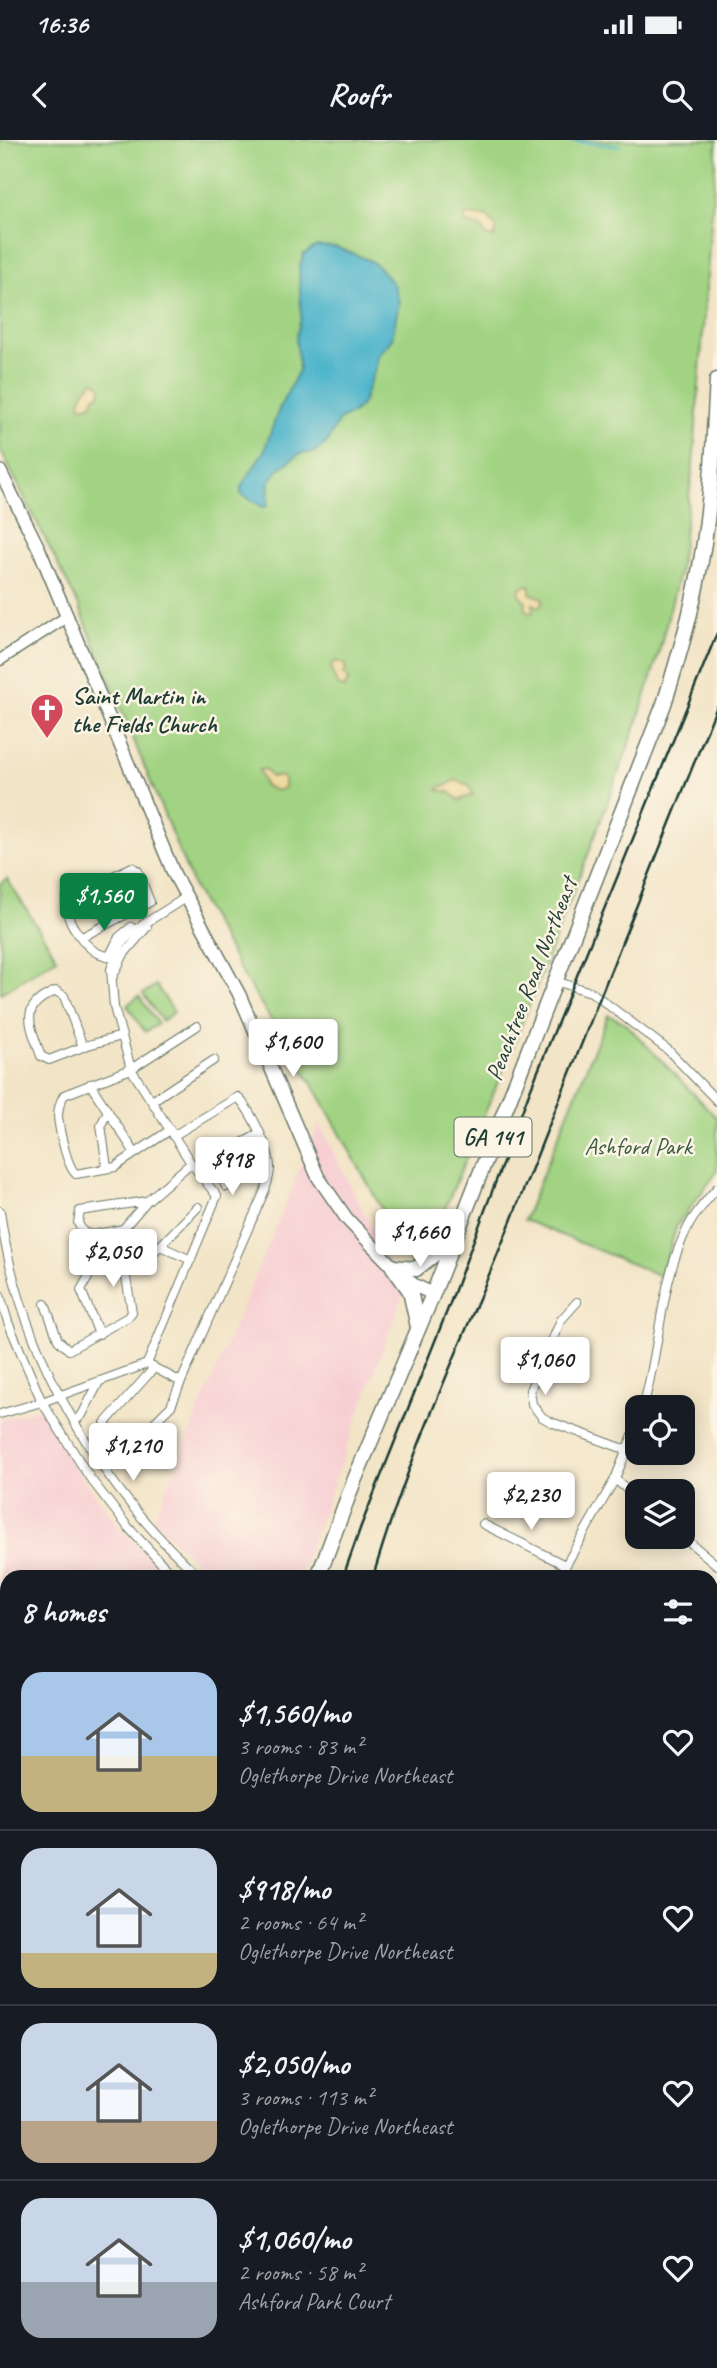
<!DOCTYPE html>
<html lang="en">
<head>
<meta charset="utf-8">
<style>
  body { margin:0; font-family:Caveat,sans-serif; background:#242831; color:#f1f3f6; height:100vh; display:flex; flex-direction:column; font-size:26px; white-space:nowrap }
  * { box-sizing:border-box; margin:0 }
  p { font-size:23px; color:#9ea1a6 }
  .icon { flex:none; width:38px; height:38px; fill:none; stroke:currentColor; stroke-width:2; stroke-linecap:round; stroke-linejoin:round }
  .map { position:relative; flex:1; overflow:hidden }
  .drawer { position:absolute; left:0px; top:1430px; width:718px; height:800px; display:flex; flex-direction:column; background:#171b24; border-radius:21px 21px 0 0; box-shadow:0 4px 18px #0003 }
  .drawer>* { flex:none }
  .fabs { position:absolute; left:625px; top:1255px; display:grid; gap:14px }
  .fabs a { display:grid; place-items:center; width:70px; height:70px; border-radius:14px; background:#171b24; box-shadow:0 4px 18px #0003; font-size:35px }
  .price { position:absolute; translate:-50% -60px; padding:0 16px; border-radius:7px; background:#fff; color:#222; font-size:23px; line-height:46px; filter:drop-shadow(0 2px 4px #0008) }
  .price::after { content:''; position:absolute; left:50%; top:42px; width:21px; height:16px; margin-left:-10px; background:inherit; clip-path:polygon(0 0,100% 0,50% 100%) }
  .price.current { background:#0b8043; color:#fff }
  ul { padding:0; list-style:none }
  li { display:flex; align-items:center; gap:21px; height:175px; padding:0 21px }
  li+li { border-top:2px solid #363941 }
  li span { display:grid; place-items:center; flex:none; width:196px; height:140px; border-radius:21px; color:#555 }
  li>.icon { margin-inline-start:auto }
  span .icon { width:84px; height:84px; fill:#fffc; stroke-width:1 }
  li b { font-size:30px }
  h2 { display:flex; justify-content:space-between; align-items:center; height:84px; padding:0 21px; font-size:30px }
  .status { display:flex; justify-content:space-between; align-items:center; height:49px; padding:0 35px; background:#171b24; direction:ltr }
  .status svg { height:19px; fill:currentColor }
  header { display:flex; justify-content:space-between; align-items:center; height:91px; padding:0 21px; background:#171b24; font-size:32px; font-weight:700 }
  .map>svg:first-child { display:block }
  .built { fill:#f7cfd3 }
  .green { fill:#a1d382; stroke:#60885b; stroke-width:2 }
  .sand { fill:#eeda9e; stroke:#868c69; stroke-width:2 }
  .water { fill:#4bb4ca; stroke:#35787f; stroke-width:2 }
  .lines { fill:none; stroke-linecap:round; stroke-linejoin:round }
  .stream { stroke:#4bb4ca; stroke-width:2.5 }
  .minor-casing { stroke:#697767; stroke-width:10 }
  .tertiary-casing { stroke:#697767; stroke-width:13 }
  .secondary-casing { stroke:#697767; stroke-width:15 }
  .trunk-casing { stroke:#697767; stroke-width:17 }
  .minor { stroke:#fff; stroke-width:8 }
  .tertiary { stroke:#fff; stroke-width:10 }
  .secondary { stroke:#fff; stroke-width:12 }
  .trunk { stroke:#fff; stroke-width:14 }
  .rail { stroke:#1f3d34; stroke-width:2.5 }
  .labels { text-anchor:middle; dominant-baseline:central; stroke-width:5; stroke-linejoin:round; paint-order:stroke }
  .shield { fill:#fcf5e5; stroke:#617469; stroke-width:2 }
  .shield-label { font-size:23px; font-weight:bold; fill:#1f3d34 }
  .poi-label { font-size:24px; font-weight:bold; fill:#1f3d34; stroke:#fcf5e5; text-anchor:start }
  .street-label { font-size:24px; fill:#1f3d34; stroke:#fcf5e5 }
  .park-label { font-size:24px; fill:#395b44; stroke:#fcf5e5 }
</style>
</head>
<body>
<div class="status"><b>16:36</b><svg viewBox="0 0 49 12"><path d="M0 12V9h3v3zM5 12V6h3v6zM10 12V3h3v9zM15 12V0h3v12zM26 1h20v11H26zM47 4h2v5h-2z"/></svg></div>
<header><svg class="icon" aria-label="back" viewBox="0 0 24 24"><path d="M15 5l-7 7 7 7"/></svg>Roofr<svg class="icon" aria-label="search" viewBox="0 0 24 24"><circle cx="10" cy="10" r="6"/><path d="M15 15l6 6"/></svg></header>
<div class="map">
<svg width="717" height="2228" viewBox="0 0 717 2228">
  <rect width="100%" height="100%" fill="#fcf5e5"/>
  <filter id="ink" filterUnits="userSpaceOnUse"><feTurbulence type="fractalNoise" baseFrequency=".0143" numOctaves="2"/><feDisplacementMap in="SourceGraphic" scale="14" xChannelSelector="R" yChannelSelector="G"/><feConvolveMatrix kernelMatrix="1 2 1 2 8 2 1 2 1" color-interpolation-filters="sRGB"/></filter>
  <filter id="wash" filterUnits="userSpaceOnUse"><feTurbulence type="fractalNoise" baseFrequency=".00686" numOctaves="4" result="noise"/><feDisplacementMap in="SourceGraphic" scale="28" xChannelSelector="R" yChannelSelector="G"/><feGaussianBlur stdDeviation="1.57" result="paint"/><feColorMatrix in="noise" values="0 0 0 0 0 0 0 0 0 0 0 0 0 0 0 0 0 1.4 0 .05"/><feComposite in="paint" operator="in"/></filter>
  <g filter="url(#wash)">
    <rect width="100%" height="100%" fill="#f2e4c6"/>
    <g class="built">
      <path d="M319 983 404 1152 299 1437H213L158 1386 145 1400Z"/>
      <path d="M40 1268 85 1341 120 1388 168 1437H7V1923L0 1924V1280Z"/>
      <path d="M7 1940V2222L229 2223 228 2228H0V1941Z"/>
    </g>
    <g class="green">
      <path d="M0 0H717L693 326 679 433 659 512 638 580 589 712 513 906 421 1126 415 1129 319 955 244 837 194 748 79 466 0 309Z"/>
      <path d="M7 739 57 818 1 853 0 744Z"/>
      <path d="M156 845 174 872 162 881 143 854Z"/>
      <path d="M139 856 158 884 145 892 127 865Z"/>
      <path d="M608 875 624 882 717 978V1032L677 1085 661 1136 524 1080Z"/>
    </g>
    <g class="sand">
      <path d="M465 75 488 77 497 89 494 97H487L481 87 465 83Z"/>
      <path d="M94 240 101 246 100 254 95 256 92 264 84 267 81 266 80 261 85 250Z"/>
      <path d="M527 445 530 446V453L542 458 543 462 540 467 533 464V472L530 473 525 469 526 462 519 454 520 448Z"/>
      <path d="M336 521 344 524 346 530 343 534 349 540 344 548 338 546 333 536 331 525Z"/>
      <path d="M265 629 271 637 278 636 284 638V648L276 651 265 646 259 630Z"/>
      <path d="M455 640 469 645 473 655 459 660 450 652 438 650 441 646H446Z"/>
    </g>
    <path class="water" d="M316 106 336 107 371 121 380 128 394 146 399 162 392 199 378 215 376 226 362 264 353 273 339 280 326 304 314 312 299 314 278 330 269 342 268 366 263 367 241 354V347L264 311 279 269 299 230 296 198 301 178 299 128 304 114Z"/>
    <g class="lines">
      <path class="stream" d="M556 0 620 6"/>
    </g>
  </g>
  <g filter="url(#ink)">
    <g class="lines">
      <defs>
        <g id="minor">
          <path d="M82 797 150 762 138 731 132 727 67 758C67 762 65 765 66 769 68 782 83 803 94 811 98 814 105 815 110 817"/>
          <path d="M110 815 119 797 131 787"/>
          <path d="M112 838 124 814 147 787"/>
          <path d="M555 841 591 852 668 910 717 961"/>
          <path d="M83 907 64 856 56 851C18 866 30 884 41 916L49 920 88 905 122 896"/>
          <path d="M90 944 135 1013"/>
          <path d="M152 961 214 920"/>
          <path d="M170 990 115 1027 76 1034C67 1027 59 989 58 976 58 968 60 962 64 955L131 929 197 886"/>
          <path d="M173 996 238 957C251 971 270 1009 270 1028 270 1035 267 1044 265 1050L181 1242"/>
          <path d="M107 1028 101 985 108 971"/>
          <path d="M226 1047 217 1028 220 1015 259 994"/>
          <path d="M147 1061 123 1089 92 1095 83 1092 78 1083 80 1071 147 1061 191 1023"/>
          <path d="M0 1071C18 1207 97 1346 200 1437"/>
          <path d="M191 1120 160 1106 198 1067"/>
          <path d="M0 1155 8 1182 42 1262 90 1338 128 1387 174 1437"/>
          <path d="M577 1162 561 1180 530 1250 532 1264 542 1277 551 1282 627 1310"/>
          <path d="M45 1164 58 1200 69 1210 128 1177 132 1172 124 1126"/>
          <path d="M99 1194 81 1150 91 1132 143 1123 160 1106"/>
          <path d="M147 1224 181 1242 171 1266 126 1310 114 1299 105 1283 154 1228"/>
          <path d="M643 1267C660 1210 660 1140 688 1087 695 1073 706 1061 717 1048"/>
          <path d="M0 1274 42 1262 147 1224 217 1056 191 1023 131 929 114 867 111 829 122 803 136 789 185 758"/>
          <path d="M75 1281 82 1275 99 1242"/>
          <path d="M615 1339 637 1358"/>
          <path d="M483 1384 565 1425"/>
          <path d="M682 1396 717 1425"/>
          <path d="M559 1437 615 1339 637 1285"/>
          <path d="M710 2021 717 2018"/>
          <path d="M591 2222 592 2228"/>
        </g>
        <g id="tertiary">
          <path d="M0 520 68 476"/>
          <path d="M0 1935H7"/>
        </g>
        <path id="secondary" d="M0 331 39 409 174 734 239 854 318 1037 347 1079 393 1127 414 1145 433 1154"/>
        <g id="trunk">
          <path d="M393 1127 416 1129 451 1101"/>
          <path d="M393 1127 410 1151 418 1187"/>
          <path d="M318 1437 354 1341 433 1154 664 564C683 504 700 443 707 380 713 334 714 286 717 240"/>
          <path d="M251 2222V2228"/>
        </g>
      </defs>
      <use href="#minor" class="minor-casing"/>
      <use href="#tertiary" class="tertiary-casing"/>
      <use href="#secondary" class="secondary-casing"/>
      <use href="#trunk" class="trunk-casing"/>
      <use href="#minor" class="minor"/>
      <use href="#tertiary" class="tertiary"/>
      <use href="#secondary" class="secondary"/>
      <use href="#trunk" class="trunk"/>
      <g class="rail">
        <path d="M343 1437 361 1386 449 1166 529 953 717 493"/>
        <path d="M373 1437C407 1320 459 1209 505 1096 576 920 645 742 717 566"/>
        <path d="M279 2222 280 2228"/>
        <path d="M311 2222V2228"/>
      </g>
    </g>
  </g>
  <defs>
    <symbol id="church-pin" viewBox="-11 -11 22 30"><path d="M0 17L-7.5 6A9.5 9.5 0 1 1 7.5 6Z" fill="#d1495b" stroke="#fcf5e5"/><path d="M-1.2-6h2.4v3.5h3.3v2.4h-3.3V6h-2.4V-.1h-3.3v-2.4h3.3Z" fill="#fff"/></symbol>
  </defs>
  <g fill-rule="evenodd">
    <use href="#church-pin" x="28" y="551" width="38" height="52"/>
  </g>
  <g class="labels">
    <rect class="shield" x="454.5" y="977.5" width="77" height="39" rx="5"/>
    <g class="shield-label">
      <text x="493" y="997">GA 141</text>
    </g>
    <g class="poi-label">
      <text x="72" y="556">Saint Martin in<tspan x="72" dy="28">the Fields Church</tspan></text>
    </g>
    <g class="street-label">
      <text transform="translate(531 839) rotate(-69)">Peachtree Road Northeast</text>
    </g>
    <g class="park-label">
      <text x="638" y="1006">Ashford Park</text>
    </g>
  </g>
</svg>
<div class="fabs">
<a><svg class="icon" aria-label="locate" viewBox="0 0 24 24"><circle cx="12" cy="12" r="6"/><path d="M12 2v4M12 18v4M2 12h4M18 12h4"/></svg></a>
<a><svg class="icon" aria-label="layers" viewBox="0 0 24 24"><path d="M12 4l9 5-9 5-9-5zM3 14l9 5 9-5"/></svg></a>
</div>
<b class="price current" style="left:104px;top:793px">$1,560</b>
<b class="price" style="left:293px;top:939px">$1,600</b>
<b class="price" style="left:232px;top:1057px">$918</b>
<b class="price" style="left:420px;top:1129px">$1,660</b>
<b class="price" style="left:113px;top:1149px">$2,050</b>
<b class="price" style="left:545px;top:1257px">$1,060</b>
<b class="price" style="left:133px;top:1343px">$1,210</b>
<b class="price" style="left:531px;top:1392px">$2,230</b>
<section class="drawer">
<h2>8 homes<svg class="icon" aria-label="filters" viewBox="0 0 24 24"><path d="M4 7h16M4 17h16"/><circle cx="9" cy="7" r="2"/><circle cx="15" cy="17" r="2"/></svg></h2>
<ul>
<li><span style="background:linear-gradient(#a9c7e8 60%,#c2b280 0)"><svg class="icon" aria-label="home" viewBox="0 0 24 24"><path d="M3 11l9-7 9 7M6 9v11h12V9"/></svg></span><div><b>$1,560/mo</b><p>3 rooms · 83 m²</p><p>Oglethorpe Drive Northeast</p></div><svg class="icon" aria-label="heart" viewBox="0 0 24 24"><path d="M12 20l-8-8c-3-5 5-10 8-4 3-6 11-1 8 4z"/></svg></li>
<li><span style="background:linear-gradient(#c9d6e8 75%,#c2b280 0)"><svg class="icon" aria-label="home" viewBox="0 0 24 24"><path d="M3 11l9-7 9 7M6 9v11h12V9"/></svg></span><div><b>$918/mo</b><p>2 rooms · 64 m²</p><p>Oglethorpe Drive Northeast</p></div><svg class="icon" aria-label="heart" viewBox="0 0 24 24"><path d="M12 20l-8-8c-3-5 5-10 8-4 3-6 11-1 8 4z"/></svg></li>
<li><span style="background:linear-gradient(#c9d6e8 70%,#b9a48a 0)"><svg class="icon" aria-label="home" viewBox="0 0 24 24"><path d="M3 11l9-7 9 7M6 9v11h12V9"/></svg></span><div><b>$2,050/mo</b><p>3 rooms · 113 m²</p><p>Oglethorpe Drive Northeast</p></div><svg class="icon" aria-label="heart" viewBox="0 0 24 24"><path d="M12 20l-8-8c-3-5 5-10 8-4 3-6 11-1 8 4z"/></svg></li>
<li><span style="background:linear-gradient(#c9d6e8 60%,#9aa5b1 0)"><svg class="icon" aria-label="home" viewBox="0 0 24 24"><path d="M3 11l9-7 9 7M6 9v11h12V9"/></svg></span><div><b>$1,060/mo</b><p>2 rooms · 58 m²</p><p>Ashford Park Court</p></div><svg class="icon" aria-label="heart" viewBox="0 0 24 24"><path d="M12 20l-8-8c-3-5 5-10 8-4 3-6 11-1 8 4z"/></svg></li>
</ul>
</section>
</div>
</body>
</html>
